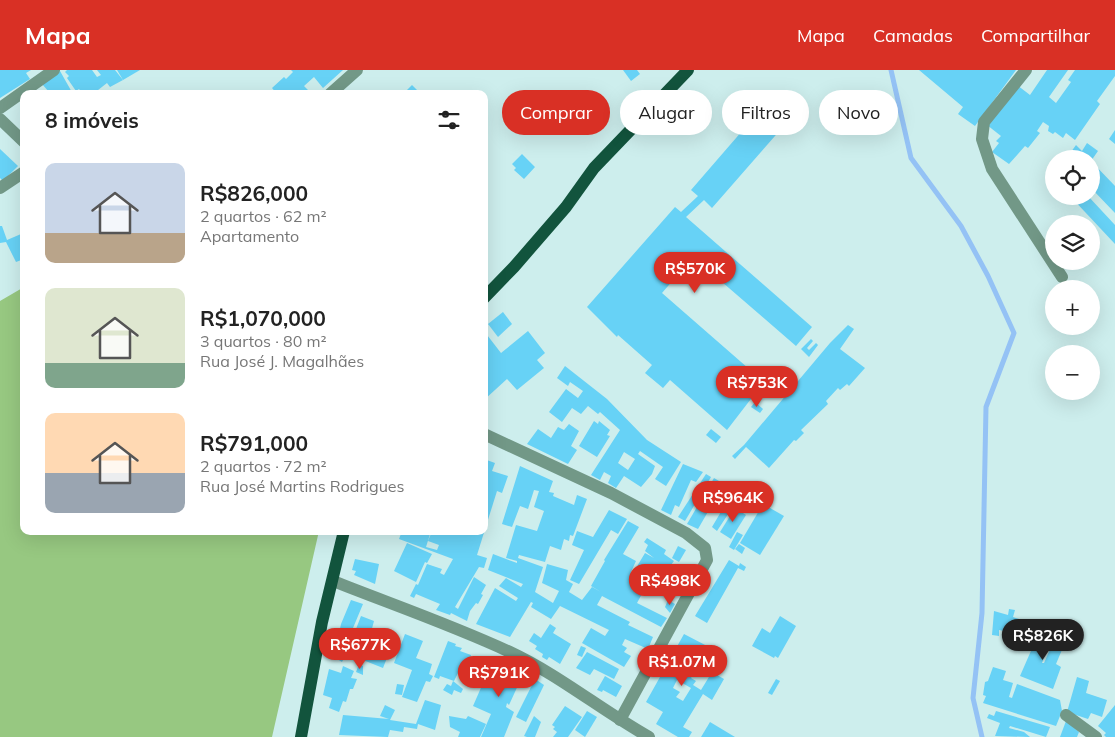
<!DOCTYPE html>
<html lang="pt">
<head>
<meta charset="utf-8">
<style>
  body { margin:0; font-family:Mulish,sans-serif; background:#f6f6f6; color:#222; height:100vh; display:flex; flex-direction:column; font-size:19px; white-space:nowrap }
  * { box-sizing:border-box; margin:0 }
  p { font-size:16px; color:#767676 }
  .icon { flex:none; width:28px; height:28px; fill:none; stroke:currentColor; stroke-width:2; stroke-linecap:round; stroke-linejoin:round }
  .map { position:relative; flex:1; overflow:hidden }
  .sheet { position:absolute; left:20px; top:20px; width:468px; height:445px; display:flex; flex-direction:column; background:#fff; border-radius:10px; box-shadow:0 5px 20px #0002 }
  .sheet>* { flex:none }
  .hud { position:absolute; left:502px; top:20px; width:475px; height:45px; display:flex; gap:10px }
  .buttons { position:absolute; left:1045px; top:80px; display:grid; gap:10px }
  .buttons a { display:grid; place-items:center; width:55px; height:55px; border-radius:50%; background:#fff; box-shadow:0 5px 20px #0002; font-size:25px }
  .price { position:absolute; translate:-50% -42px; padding:0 11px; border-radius:18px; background:#d93025; color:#fff; font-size:16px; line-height:32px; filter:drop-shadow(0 1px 2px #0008) }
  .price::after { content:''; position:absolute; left:50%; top:30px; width:15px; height:11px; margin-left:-8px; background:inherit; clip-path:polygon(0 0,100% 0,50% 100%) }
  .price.current { background:#222; color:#fff }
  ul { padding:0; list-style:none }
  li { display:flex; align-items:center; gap:15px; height:125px; padding:0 25px }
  li span { display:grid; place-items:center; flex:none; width:140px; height:100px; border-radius:10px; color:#555 }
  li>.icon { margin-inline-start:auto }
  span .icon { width:60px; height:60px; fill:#fffc; stroke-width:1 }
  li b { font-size:21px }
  h2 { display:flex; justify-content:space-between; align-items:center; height:60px; padding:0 25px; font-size:21px }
  .chip { padding:0 18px; border-radius:22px; background:#fff; box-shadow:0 5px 20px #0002; font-size:18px; line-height:45px }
  .chip.current { background:#d93025; color:#fff }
  header { display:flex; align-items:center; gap:30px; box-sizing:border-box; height:70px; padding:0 25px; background:#d93025; color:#fff }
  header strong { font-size:24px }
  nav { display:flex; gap:28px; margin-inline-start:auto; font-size:18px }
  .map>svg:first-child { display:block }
  .forest { fill:#97c881 }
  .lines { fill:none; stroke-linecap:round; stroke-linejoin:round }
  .stream { stroke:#94c2f5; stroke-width:5 }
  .building { fill:#67d2f6; fill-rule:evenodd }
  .minor { stroke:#729887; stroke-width:12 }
  .major { stroke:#12543d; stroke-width:12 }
</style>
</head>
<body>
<header>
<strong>Mapa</strong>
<nav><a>Mapa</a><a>Camadas</a><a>Compartilhar</a></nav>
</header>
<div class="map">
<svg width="1115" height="667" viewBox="0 0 1115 667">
  <rect width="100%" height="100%" fill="#cdeeed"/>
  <path class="forest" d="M24 217V461H319L272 667H0V231Z"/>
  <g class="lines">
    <path class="stream" d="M891 0 911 88 961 156 988 206 1014 263 986 337 982 543 973 628 982 667"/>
  </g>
  <g class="building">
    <path d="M0 0H31L26 3 30 9 0 28Z"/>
    <path d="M67 0H92L97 7 101 5 97 0H115L123 10 110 17 107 13 93 24H83L79 19 76 21 67 8 69 6 65 2Z"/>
    <path d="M117 0H140L123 10Z"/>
    <path d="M291 0H343L323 18 314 7 304 16 309 21 306 24H277L272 18 284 7 286 9 293 2Z"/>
    <path d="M623 0H637L640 4 631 11Z"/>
    <path d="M919 0H1016L975 56 958 44 963 37Z"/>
    <path d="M1047 0H1068L1049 27 1056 33 1071 12 1068 10 1075 0H1115V6L1097 31 1100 34 1075 70 1066 63 1063 68 1055 62 1053 64 1048 61 1049 56 1043 52 1037 61 1040 63 1028 78 1025 76 1009 94 992 82 999 73 996 71 1001 66 987 55 1017 15 1030 25Z"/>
    <path d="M60 1 73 24H47L49 22 42 14Z"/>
    <path d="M412 15 421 24H403Z"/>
    <path d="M758 37 782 58 712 138 704 130 686 147 812 257 796 276 693 187 662 223 764 312 727 360 670 310 663 318 645 303 652 295 618 265 617 267 587 237 675 137 681 142 698 126 691 120 749 53 746 51Z"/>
    <path d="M1115 60V74L1109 69Z"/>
    <path d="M1087 73 1098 81 1091 91 1115 116V143L1091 118V89H1066L1076 75 1082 81Z"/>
    <path d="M0 79 18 96 3 111 0 108Z"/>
    <path d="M522 84 535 97 524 109 514 100 516 98 512 94Z"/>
    <path d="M1070 126H1088L1115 155V174Z"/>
    <path d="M0 156H2L7 170 21 164 24 171V189L16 192 6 172 0 173Z"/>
    <path d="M503 242 512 254 498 267 488 254Z"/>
    <path d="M848 255 854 259 840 279 865 298 849 316 847 314 840 320 838 318 826 331 828 334 801 360 804 363 796 371 794 370 769 398 746 377 735 389 732 386 744 375 830 273Z"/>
    <path d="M484 261 501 283 528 261 545 283 537 290 544 298 517 320 507 309 484 330Z"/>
    <path d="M811 269 813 271 807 278 809 280 816 273 818 275 809 287 801 279Z"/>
    <path d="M565 296 607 329 647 370 681 392 666 416 655 409 663 397 640 381 638 384 655 396 652 404 641 417 624 406 616 418 608 413 611 406 604 402 600 410 591 405 620 360 600 342 598 344 588 336 581 344 572 338 562 352 549 342 566 319 578 328 583 321 570 312 568 316 557 308ZM624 382 635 389 628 400 618 393Z"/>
    <path d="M755 332 763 339 760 343 751 337Z"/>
    <path d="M594 351 598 354 599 351 610 360 607 365 610 366 597 387 579 376Z"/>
    <path d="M569 354 579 361 571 376 577 380 568 394 527 374 538 359 551 368 558 357 564 360Z"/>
    <path d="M711 359 721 367 716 373 706 365Z"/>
    <path d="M484 389 495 393 492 401 508 406 502 423 497 421 477 485 487 488 484 498 479 497 455 537 458 539 474 507 486 515 481 524 483 525 478 534 476 533 470 541 467 551 451 543 450 545 436 540 440 534 416 524 414 528 410 526 416 514 418 515 427 494 442 499 440 503 444 505 453 489 399 469 402 461H431L426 477 437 480 439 475 428 471 432 461H484Z"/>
    <path d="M683 394 703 402 696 412 691 410 679 437 675 435 671 445 661 440Z"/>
    <path d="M520 396 553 411 549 422 554 423 553 426 574 435 577 425 587 429 573 466 570 465 569 471 564 469 561 480 550 476 545 492 519 485 518 488 543 497 535 522 553 533 559 521 542 513 547 494 568 500 566 510 573 514 569 522 582 530 592 517 601 522 591 516 605 491 604 490 628 451 639 457 623 484 636 491 631 502 633 503 645 483 654 488 645 481 648 475 644 472 647 468 666 480 664 484 674 491 668 499 677 505 671 513 675 516 669 526 647 510 643 516 651 520 648 525 643 522 637 533 667 548 661 557 602 526 597 535 630 552 628 555 653 567 648 579 625 569 622 575 627 578 624 582 631 586 624 597 582 573 591 558 605 566 609 560 560 536 551 549 531 537 533 533 531 532 510 567 476 554 495 518 516 531 518 528 499 516 506 508 521 517 523 514 488 500 493 484 517 493V491L506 488 516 455 537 461 544 441 534 437 539 421 534 420 528 439 520 436 512 457 502 454Z"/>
    <path d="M706 404 711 407 685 451 678 447Z"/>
    <path d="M714 408 724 414 698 459 687 454Z"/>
    <path d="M726 415 742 423 717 461 712 457 725 435 718 431Z"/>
    <path d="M763 434 784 446 760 485 740 473Z"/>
    <path d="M735 438 746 445 731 469 720 462Z"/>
    <path d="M609 440 627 449 618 464 611 460 579 514 570 510 584 480 572 475 577 461 593 467Z"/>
    <path d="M737 462 743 465 734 480 729 477Z"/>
    <path d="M407 473 432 484 427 493 425 492 416 512 394 501Z"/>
    <path d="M739 474 745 478 742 484 735 479Z"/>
    <path d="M678 476 686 480 679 492 672 488Z"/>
    <path d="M355 489 379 494 375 514 354 505 356 501 352 500Z"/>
    <path d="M729 490 739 496 740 493 746 497 744 501 738 498 707 553 695 546Z"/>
    <path d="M351 530 363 534 353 558 356 559 361 546 374 551 370 566 392 575 383 598 363 590 361 594 345 586 342 592 334 587 341 554Z"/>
    <path d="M668 530 675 534 670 543 665 537Z"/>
    <path d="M1009 539 1015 540 1013 547 1019 549 1017 557 1011 555 1009 562 999 560V566L992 565 994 541 1008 545Z"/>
    <path d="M780 546 796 556 778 588 775 586 774 588 752 576 762 558 770 563Z"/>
    <path d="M550 554 556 558 553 563 571 574 560 594 549 587 547 590 542 587 543 584 535 579 537 576 529 571 534 563 541 568Z"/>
    <path d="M1041 558 1053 563 1042 593H1044L1055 568 1061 571 1060 574 1064 575 1056 594 1061 597 1053 619 1020 606Z"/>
    <path d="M405 564 423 571 416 588 432 594 429 604 433 606 430 612 426 611 417 632 402 627 412 600 394 593Z"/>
    <path d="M684 564 709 577 691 608 696 611 693 615 701 620 712 602 724 609 712 630 703 624 683 657 692 662 689 667H678L656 654 663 642 646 632ZM677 610 691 618 683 631 676 627 680 622 673 618Z"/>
    <path d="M448 571 456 574 455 576 462 578 460 581 471 585 469 591 475 593 472 604 459 601 454 611 440 606 439 609 434 607Z"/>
    <path d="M581 576 586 578 582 587 577 585Z"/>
    <path d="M587 582 619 599 614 609 594 599 590 605 576 598Z"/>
    <path d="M500 590 531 606 527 615 520 611 509 635 507 633 506 637 514 642 504 667H481L491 644 473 636 487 604 492 606Z"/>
    <path d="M359 594 363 596V605L356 602Z"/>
    <path d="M343 596 354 601 351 608 357 609 353 619H350L346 632 343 631 339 642 329 638 332 628 323 625 329 599 341 603Z"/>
    <path d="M993 597 1006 601 1003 610 1013 613 1009 627 1012 628 1017 614 1060 630 1062 641 1056 656 983 633 986 626 983 625 985 612 988 611Z"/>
    <path d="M605 606 622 616 616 627 603 620 602 622 597 620Z"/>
    <path d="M1077 607 1089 611 1086 623 1107 630 1102 647 1091 643 1088 649 1067 642Z"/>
    <path d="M535 609 544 615 526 652 516 647Z"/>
    <path d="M776 609 780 611 772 625 768 623Z"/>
    <path d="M453 611 463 619 461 623 454 620 452 625 443 620 447 614 451 616Z"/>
    <path d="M397 614 404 615 402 625 395 624Z"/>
    <path d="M425 630 441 635 435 660 418 654 417 659 404 657 403 662 390 660 388 667 339 665 343 645 389 649 380 646 385 635 395 640 390 650 416 654Z"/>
    <path d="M1115 635V667H1106L1104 665 1106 663 1098 656Z"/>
    <path d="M565 636 582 647 568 667H553L557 662 553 659 555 657 552 655Z"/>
    <path d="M587 641 597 647 585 667 575 660Z"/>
    <path d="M996 641 1050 657 1046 667 1010 656 1009 658 1024 662 1030 667 995 666 1000 653 987 648 989 644 994 646Z"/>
    <path d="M449 646 466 649 468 646 486 654 480 667H458L460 662 450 657Z"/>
    <path d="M534 646 541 652 535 667H527L524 666Z"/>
    <path d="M1066 651 1079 662 1077 667H1060Z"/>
    <path d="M710 652 735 667H701Z"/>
  </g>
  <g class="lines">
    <g class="minor">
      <path d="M1026 0 984 52 982 69 992 99 1062 207"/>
      <path d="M330 24 357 0"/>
      <path d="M0 38 54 0"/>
      <path d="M0 49 24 72"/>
      <path d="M0 118 24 102"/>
      <path d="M484 364 611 423 686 463 705 478 707 490 620 650"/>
      <path d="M333 511C391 534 452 555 510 582 559 605 601 640 649 667"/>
      <path d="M1066 645 1096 667"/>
    </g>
    <g class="major">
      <path d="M484 228 514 197 566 137 594 98 688 0"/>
      <path d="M301 667 322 552 344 461"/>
    </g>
  </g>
</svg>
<div class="buttons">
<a><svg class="icon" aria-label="locate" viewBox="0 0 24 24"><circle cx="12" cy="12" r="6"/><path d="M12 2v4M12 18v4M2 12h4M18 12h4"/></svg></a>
<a><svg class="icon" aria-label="layers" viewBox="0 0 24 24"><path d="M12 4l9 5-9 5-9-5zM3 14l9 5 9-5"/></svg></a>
<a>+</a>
<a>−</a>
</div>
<b class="price" style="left:695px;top:224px">R$570K</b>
<b class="price" style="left:757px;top:338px">R$753K</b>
<b class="price" style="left:733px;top:453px">R$964K</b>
<b class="price" style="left:670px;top:536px">R$498K</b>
<b class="price current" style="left:1043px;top:591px">R$826K</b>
<b class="price" style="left:360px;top:600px">R$677K</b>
<b class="price" style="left:682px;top:617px">R$1.07M</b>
<b class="price" style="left:499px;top:628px">R$791K</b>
<div class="hud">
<a class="chip current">Comprar</a>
<a class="chip">Alugar</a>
<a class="chip">Filtros</a>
<a class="chip">Novo</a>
</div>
<section class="sheet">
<h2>8 imóveis<svg class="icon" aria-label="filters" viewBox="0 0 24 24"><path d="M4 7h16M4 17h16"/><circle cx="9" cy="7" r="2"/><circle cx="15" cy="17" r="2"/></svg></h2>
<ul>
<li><span style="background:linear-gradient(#c9d6e8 70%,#b9a48a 0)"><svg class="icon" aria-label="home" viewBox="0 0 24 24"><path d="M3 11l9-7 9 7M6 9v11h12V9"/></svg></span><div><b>R$826,000</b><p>2 quartos · 62 m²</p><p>Apartamento</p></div></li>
<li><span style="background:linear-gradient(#dfe7d0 75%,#7fa58c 0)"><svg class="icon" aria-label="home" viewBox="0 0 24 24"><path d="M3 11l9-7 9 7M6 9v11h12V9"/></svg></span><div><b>R$1,070,000</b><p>3 quartos · 80 m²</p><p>Rua José J. Magalhães</p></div></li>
<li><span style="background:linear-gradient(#ffd9b3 60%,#9aa5b1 0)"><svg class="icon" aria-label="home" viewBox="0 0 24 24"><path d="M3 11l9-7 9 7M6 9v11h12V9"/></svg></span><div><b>R$791,000</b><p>2 quartos · 72 m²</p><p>Rua José Martins Rodrigues</p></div></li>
</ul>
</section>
</div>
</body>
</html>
